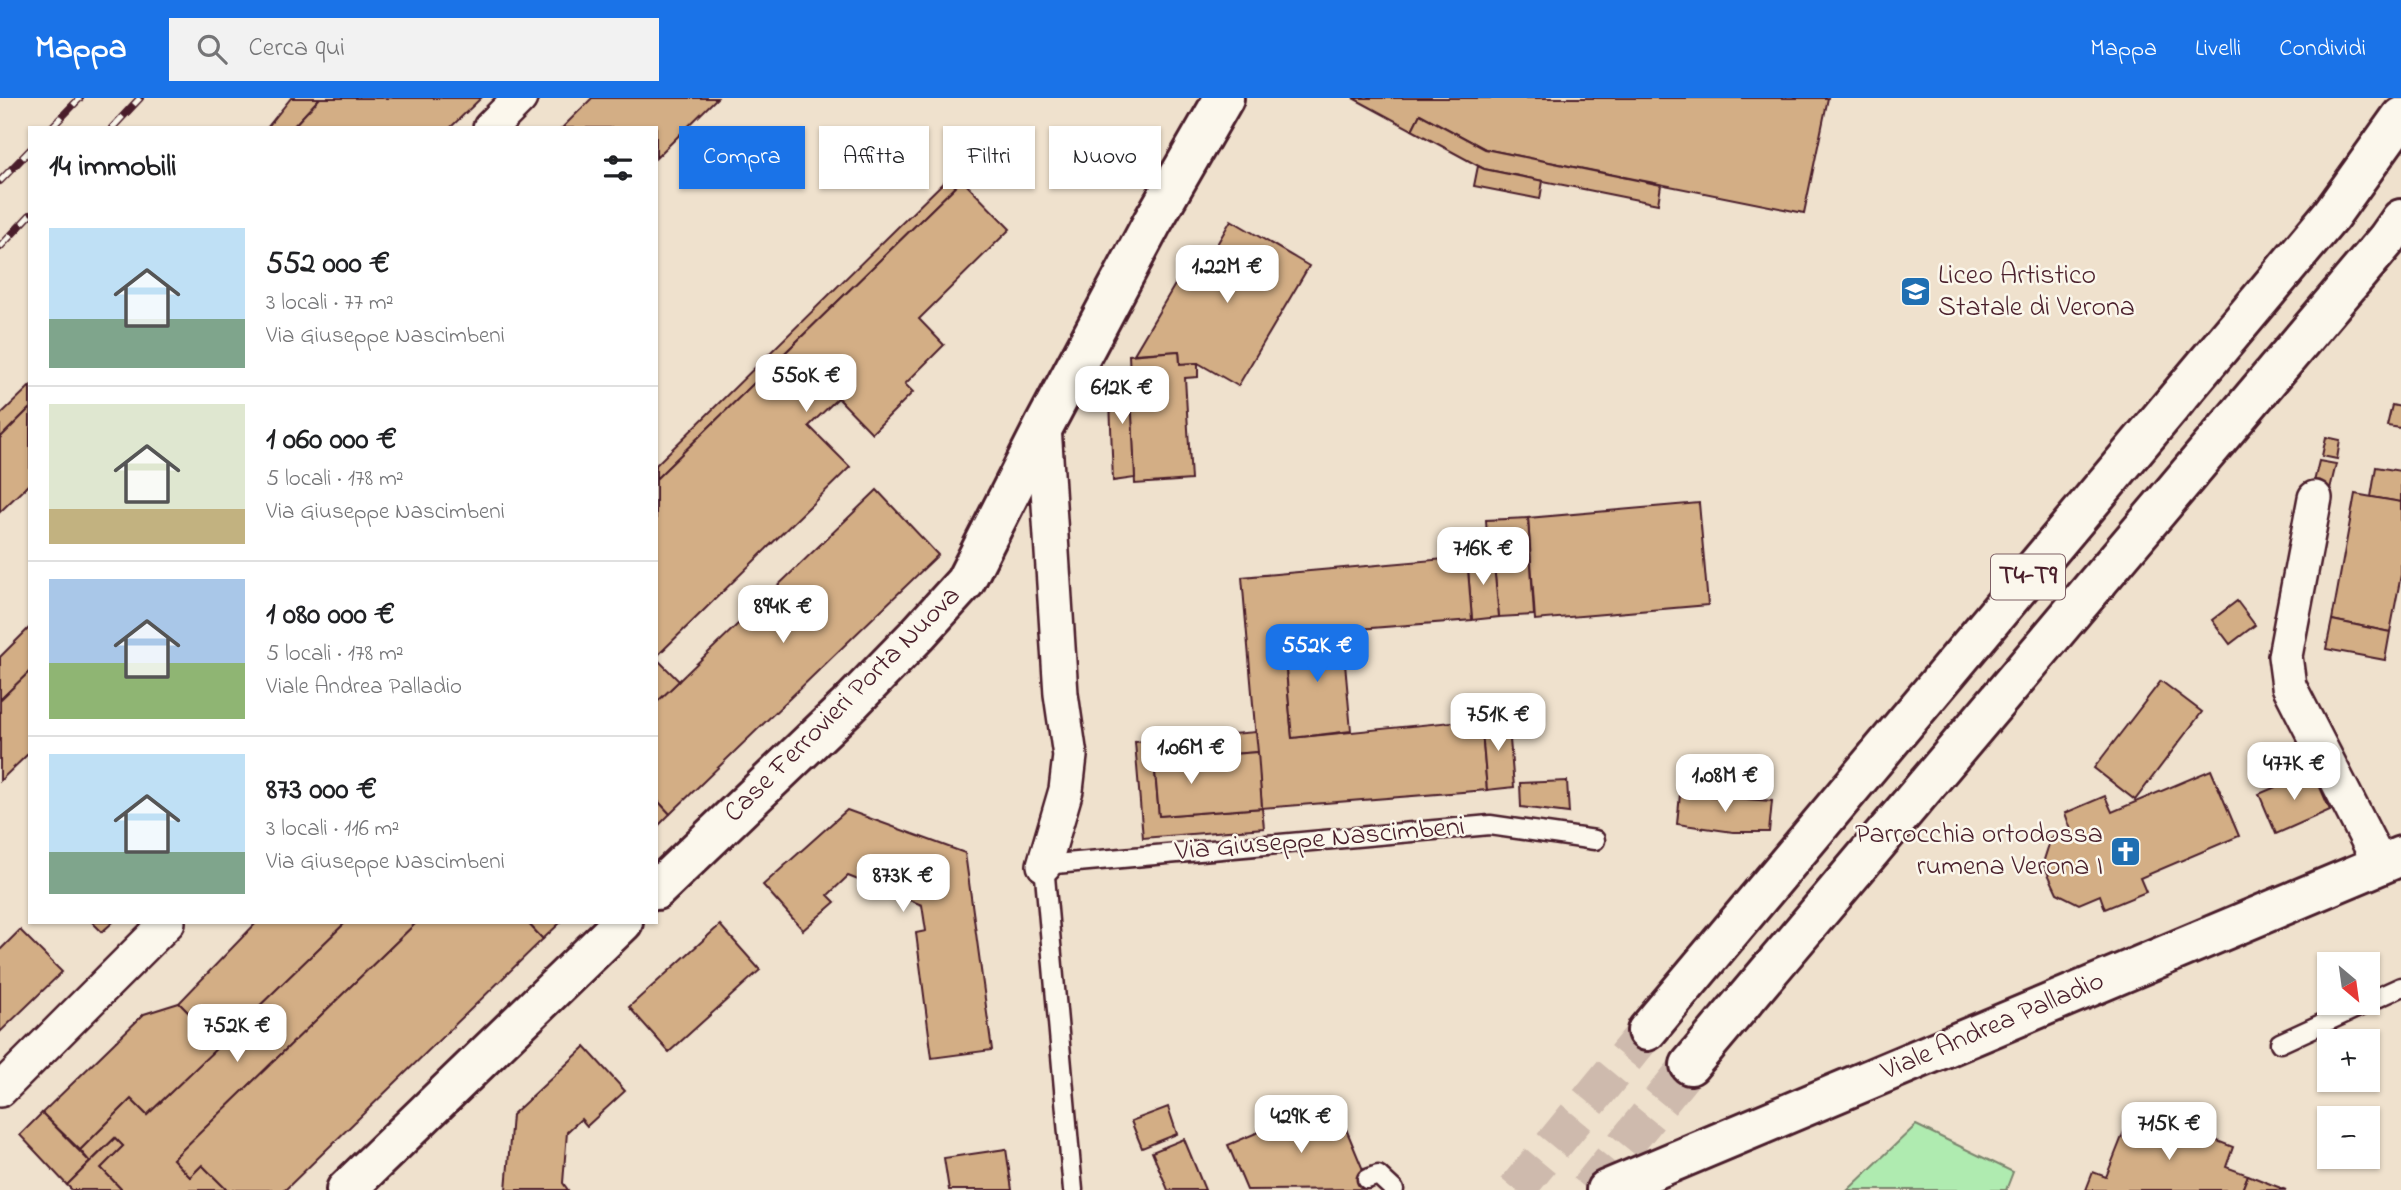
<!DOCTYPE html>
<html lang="it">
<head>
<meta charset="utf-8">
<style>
  body { margin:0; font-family:"Indie Flower",sans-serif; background:#f2f2f2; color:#202124; height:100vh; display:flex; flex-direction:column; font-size:26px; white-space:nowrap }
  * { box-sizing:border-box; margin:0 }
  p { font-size:23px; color:#757577 }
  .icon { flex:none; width:38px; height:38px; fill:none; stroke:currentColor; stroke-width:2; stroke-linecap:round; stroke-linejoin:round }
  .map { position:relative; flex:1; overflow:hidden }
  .sheet { position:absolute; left:28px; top:28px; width:630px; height:798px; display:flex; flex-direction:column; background:#fff; border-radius:0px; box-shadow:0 2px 5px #0004 }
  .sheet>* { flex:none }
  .banner { position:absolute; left:679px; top:28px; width:665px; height:63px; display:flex; gap:14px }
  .needle { width:46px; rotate:151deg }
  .controls { position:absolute; left:2317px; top:854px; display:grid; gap:14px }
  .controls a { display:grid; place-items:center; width:63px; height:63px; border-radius:0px; background:#fff; box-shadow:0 2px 5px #0004; font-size:35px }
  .price { position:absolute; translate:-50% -60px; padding:0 16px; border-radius:14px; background:#fff; color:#222; font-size:23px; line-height:46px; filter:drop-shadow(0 2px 4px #0008) }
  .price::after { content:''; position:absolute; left:50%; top:42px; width:21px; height:16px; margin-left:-10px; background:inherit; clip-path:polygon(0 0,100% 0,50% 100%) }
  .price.on { background:#1a73e8; color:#fff }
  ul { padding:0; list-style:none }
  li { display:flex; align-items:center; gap:21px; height:175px; padding:0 21px }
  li+li { border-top:2px solid #e0e0e0 }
  li span { display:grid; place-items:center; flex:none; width:196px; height:140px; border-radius:0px; color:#555 }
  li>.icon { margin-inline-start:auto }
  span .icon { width:84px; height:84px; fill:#fffc; stroke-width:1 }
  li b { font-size:30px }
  h2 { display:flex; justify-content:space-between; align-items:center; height:84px; padding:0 21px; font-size:30px }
  .chip { padding:0 24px; border-radius:0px; background:#fff; box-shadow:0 2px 5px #0004; font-size:24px; line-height:63px }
  .chip.on { background:#1a73e8; color:#fff }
  header { display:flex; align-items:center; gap:42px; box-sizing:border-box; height:98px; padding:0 35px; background:#1a73e8; color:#fff }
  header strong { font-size:33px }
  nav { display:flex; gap:38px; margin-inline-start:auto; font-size:24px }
  .search { width:490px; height:63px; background:#f2f2f2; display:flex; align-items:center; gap:18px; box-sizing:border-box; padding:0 24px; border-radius:0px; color:#757577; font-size:26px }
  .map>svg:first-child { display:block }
  .green { fill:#afebb0; stroke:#7c856e; stroke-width:2 }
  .building { fill:#d3ae85; stroke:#4a1f2b; stroke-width:2 }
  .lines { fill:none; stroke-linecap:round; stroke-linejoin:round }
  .trunk-tunnel { stroke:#cebaad; stroke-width:38; stroke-dasharray:38 19; stroke-linecap:butt }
  .service-casing { stroke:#4a1f2b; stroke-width:23 }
  .minor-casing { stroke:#4a1f2b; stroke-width:38 }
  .tertiary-casing { stroke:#4a1f2b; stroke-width:44 }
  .trunk-casing { stroke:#4a1f2b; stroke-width:44 }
  .service { stroke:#fbf7ec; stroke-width:18 }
  .minor { stroke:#fbf7ec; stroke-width:33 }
  .tertiary { stroke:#fbf7ec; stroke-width:38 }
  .trunk { stroke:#fbf7ec; stroke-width:38 }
  .rail-casing { stroke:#4a1f2b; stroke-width:8 }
  .rail { stroke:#fbf7ec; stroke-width:5; stroke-dasharray:16; stroke-linecap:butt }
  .labels { text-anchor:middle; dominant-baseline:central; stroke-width:5; stroke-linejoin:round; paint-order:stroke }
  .shield { fill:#fbf7ec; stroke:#7f6065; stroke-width:2 }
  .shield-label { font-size:26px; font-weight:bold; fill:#4a1f2b }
  .poi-label { font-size:28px; fill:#4a1f2b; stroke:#fbf7ec; text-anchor:start }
  .street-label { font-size:28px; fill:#4a1f2b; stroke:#fbf7ec }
</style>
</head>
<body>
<header>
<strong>Mappa</strong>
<div class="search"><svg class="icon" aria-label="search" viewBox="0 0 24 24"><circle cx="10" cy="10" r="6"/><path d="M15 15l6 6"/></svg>Cerca qui</div>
<nav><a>Mappa</a><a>Livelli</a><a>Condividi</a></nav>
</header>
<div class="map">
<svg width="2401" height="1092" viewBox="0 0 2401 1092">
  <rect width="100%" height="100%" fill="#efe1cd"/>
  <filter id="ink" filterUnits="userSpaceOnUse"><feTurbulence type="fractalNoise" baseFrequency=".0143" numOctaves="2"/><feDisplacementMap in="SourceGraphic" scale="14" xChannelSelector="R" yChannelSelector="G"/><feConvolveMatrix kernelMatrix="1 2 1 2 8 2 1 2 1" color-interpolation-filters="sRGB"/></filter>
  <g filter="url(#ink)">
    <path class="green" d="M1916 1027 2013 1074 2006 1092H1848Z"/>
    <g class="building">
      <path d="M291 0H320L292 30H267Z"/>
      <path d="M320 0H481L450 30H292Z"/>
      <path d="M592 0H717L656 60V30H562Z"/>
      <path d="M1353 0H1828L1804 115 1485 51 1420 16 1412 32Z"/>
      <path d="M1420 16 1485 51 1661 87 1658 106 1484 71 1412 32Z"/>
      <path d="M1478 68 1484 71 1543 83 1540 101 1474 88Z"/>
      <path d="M954 74 962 82 656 381V367Z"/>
      <path d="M962 82 1010 131 919 221 944 247 905 286 913 294 872 335 838 300 809 328 850 369 656 559V381Z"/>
      <path d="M1231 122 1309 168 1238 288 1198 265 1180 266 1179 253 1134 256 1180 178 1194 186Z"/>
      <path d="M1179 253 1180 266 1198 265V279L1185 280 1191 382 1135 386 1129 257Z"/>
      <path d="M1130 274 1135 380 1113 383 1109 275Z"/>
      <path d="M30 288V310L0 340V317Z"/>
      <path d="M2392 307 2401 309V330L2387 328Z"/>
      <path d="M30 310V385L0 414V340Z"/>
      <path d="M2326 339 2340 342 2337 361 2322 358Z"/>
      <path d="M2319 363 2336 366 2330 391 2313 388Z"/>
      <path d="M2376 369 2401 373V404L2371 399Z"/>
      <path d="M877 392 938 457 670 716 656 701V605Z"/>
      <path d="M2355 396 2401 404V477L2390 534 2332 522Z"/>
      <path d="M1699 405 1708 507 1535 522 1528 420Z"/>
      <path d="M1528 420 1534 517 1499 519 1493 457H1488L1486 422Z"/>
      <path d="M1493 457 1499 519 1472 522 1467 459Z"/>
      <path d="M1467 459 1472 522 1283 537 1292 640 1481 621 1487 692 1262 710 1242 479Z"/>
      <path d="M2237 503 2255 527 2230 546 2212 522Z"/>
      <path d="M2332 522 2390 534 2385 562 2326 551Z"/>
      <path d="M30 529V573L0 602V559Z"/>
      <path d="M1342 532 1351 633 1292 640 1283 537Z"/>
      <path d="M656 560 679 583 656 605Z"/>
      <path d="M30 573V654L0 683V602Z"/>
      <path d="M2161 583 2202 614 2135 702 2094 670Z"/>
      <path d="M1508 618 1514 689 1487 692 1481 621Z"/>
      <path d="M1256 634 1258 654 1154 662 1159 718 1262 710 1264 730 1143 740 1135 644Z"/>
      <path d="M1258 654 1262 710 1159 718 1154 662Z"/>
      <path d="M2211 672 2239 738 2140 780 2146 794 2105 811 2100 797 2079 806 2057 795 2043 765 2051 740 2071 732 2065 715 2105 698 2112 714Z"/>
      <path d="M2313 673 2330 712 2276 736 2259 696Z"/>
      <path d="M1567 683 1569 715 1521 709 1520 685Z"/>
      <path d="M1680 696 1772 703 1769 734H1733L1677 726Z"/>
      <path d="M656 701 670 716 656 730Z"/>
      <path d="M847 712 965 755 992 952 932 960 916 835 926 833 922 807 848 778 828 797 835 804 803 832 763 787Z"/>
      <path d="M92 824H113L102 834Z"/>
      <path d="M257 824H346L220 947 179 905Z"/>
      <path d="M346 824H417L173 1061 190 1079 202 1067 227 1092H122L101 1070 123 1048 115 1040 90 1064 80 1052 131 1001 147 1017Z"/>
      <path d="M417 824H527L543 841 285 1092H227L202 1067 190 1079 173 1061Z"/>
      <path d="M527 824H561L543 841Z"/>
      <path d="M720 827 760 872 669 954 629 909Z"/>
      <path d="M20 832 62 874 0 934V852Z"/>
      <path d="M179 905 220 947 147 1017 131 1001 80 1052 42 1015 144 916Z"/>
      <path d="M585 949 625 993 587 1028 581 1021 567 1034 563 1085 568 1092H506L512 1017Z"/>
      <path d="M1334 1002 1371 1091 1247 1092 1228 1047Z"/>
      <path d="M1168 1009 1177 1036 1142 1050 1131 1023Z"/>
      <path d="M42 1015 90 1064 67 1087 20 1037Z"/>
      <path d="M2153 1018 2233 1049 2226 1069 2248 1077 2242 1092H2086L2093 1074 2106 1079 2125 1031 2145 1039Z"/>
      <path d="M115 1040 123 1048 101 1070 122 1092H72L67 1087Z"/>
      <path d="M1184 1041 1205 1092H1168L1152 1054Z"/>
      <path d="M1006 1051 1012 1092H949L944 1060Z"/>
      <path d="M2248 1077 2273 1087 2286 1092H2242Z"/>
    </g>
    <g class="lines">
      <g class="trunk-tunnel">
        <path d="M1516 1092 1647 933"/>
        <path d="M1588 1092 1690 967"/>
      </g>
      <defs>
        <g id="service">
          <path d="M2368 904 2401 889"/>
          <path d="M2280 945 2367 905"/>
          <path d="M1367 1081 1378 1077 1394 1092"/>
          <path d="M1073 1092 1044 767 1490 727 1595 742"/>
        </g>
        <g id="minor">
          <path d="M490 30 520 0"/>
          <path d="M2315 400 2285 558 2289 588 2380 766"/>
          <path d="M1044 767 1066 692 1070 658 1061 596 1044 328"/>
          <path d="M0 992 168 824"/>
        </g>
        <g id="tertiary">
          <path d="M656 792 846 610 916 538 965 484 1044 328 1152 125 1224 0"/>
          <path d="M346 1092 623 824"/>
          <path d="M1606 1092 2401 758"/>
        </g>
        <g id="trunk">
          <path d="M1647 933 2331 117 2401 19"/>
          <path d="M1690 967 2387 141 2401 121"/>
        </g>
      </defs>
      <use href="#service" class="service-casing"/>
      <use href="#minor" class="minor-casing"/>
      <use href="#tertiary" class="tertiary-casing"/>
      <use href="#trunk" class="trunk-casing"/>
      <use href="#service" class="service"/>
      <use href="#minor" class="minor"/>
      <use href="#tertiary" class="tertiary"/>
      <use href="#trunk" class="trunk"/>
      <defs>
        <g id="rail">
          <path d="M51 30 80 0"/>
          <path d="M112 30 140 0"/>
          <path d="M0 83 30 52"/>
          <path d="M0 149 30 117"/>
        </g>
      </defs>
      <use href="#rail" class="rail-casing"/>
      <use href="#rail" class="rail"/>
    </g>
  </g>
  <defs>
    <symbol id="school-square" viewBox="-11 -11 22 22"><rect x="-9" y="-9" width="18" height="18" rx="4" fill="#1f6fb2" stroke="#fbf7ec"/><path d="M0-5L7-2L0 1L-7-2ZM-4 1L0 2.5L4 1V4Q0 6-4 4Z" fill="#fff"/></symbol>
    <symbol id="church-square" viewBox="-11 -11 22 22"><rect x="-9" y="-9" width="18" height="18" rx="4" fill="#1f6fb2" stroke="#fbf7ec"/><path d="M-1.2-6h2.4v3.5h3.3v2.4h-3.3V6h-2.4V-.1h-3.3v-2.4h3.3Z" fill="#fff"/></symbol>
  </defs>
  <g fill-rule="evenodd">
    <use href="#school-square" x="1898" y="176" width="35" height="35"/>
    <use href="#church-square" x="2108" y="736" width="35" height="35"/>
  </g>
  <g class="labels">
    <rect class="shield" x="1991" y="456.5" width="74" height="45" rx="5"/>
    <g class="shield-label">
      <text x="2028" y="479">T4-T9</text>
    </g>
    <g class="poi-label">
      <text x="1938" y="178">Liceo Artistico<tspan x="1938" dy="32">Statale di Verona</tspan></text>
      <text x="2103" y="737" text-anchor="end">Parrocchia ortodossa<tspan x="2103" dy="32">rumena Verona I</tspan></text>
    </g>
    <g class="street-label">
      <text transform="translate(843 607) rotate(-45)">Case Ferrovieri Porta Nuova</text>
      <text transform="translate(1320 742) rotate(-5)">Via Giuseppe Nascimbeni</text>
      <text transform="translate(1993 929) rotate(-23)">Viale Andrea Palladio</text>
    </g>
  </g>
</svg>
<div class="controls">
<a><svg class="needle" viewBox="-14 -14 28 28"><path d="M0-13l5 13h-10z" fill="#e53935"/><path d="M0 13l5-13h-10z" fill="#757577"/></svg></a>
<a>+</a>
<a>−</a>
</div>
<b class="price" style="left:1227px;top:207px">1.22M €</b>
<b class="price" style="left:806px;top:316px">550K €</b>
<b class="price" style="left:1122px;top:328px">612K €</b>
<b class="price" style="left:1483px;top:489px">716K €</b>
<b class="price" style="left:783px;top:547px">894K €</b>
<b class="price on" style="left:1317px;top:586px">552K €</b>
<b class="price" style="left:1498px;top:655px">751K €</b>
<b class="price" style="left:1191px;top:688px">1.06M €</b>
<b class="price" style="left:2294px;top:704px">477K €</b>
<b class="price" style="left:1725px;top:716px">1.08M €</b>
<b class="price" style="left:903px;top:816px">873K €</b>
<b class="price" style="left:237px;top:966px">752K €</b>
<b class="price" style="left:1301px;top:1057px">429K €</b>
<b class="price" style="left:2169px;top:1064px">715K €</b>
<div class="banner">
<a class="chip on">Compra</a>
<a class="chip">Affitta</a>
<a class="chip">Filtri</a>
<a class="chip">Nuovo</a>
</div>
<section class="sheet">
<h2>14 immobili<svg class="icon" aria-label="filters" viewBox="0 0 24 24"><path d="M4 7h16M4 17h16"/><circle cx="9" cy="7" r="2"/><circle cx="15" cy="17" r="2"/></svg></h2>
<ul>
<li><span style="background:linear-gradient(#bfe0f5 65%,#7fa58c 0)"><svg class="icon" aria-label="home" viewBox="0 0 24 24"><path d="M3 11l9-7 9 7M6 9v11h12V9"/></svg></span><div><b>552 000 €</b><p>3 locali · 77 m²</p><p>Via Giuseppe Nascimbeni</p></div></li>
<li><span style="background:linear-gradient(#dfe7d0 75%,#c2b280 0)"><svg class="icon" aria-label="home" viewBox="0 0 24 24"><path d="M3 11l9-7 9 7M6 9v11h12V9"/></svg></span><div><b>1 060 000 €</b><p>5 locali · 178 m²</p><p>Via Giuseppe Nascimbeni</p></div></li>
<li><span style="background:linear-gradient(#a9c7e8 60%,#8fb573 0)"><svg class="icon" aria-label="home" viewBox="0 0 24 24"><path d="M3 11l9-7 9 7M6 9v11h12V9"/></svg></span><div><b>1 080 000 €</b><p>5 locali · 178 m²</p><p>Viale Andrea Palladio</p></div></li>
<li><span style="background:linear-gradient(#bfe0f5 70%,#7fa58c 0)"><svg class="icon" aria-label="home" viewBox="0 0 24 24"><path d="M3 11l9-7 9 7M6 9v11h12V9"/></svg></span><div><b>873 000 €</b><p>3 locali · 116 m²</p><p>Via Giuseppe Nascimbeni</p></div></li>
</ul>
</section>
</div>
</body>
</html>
